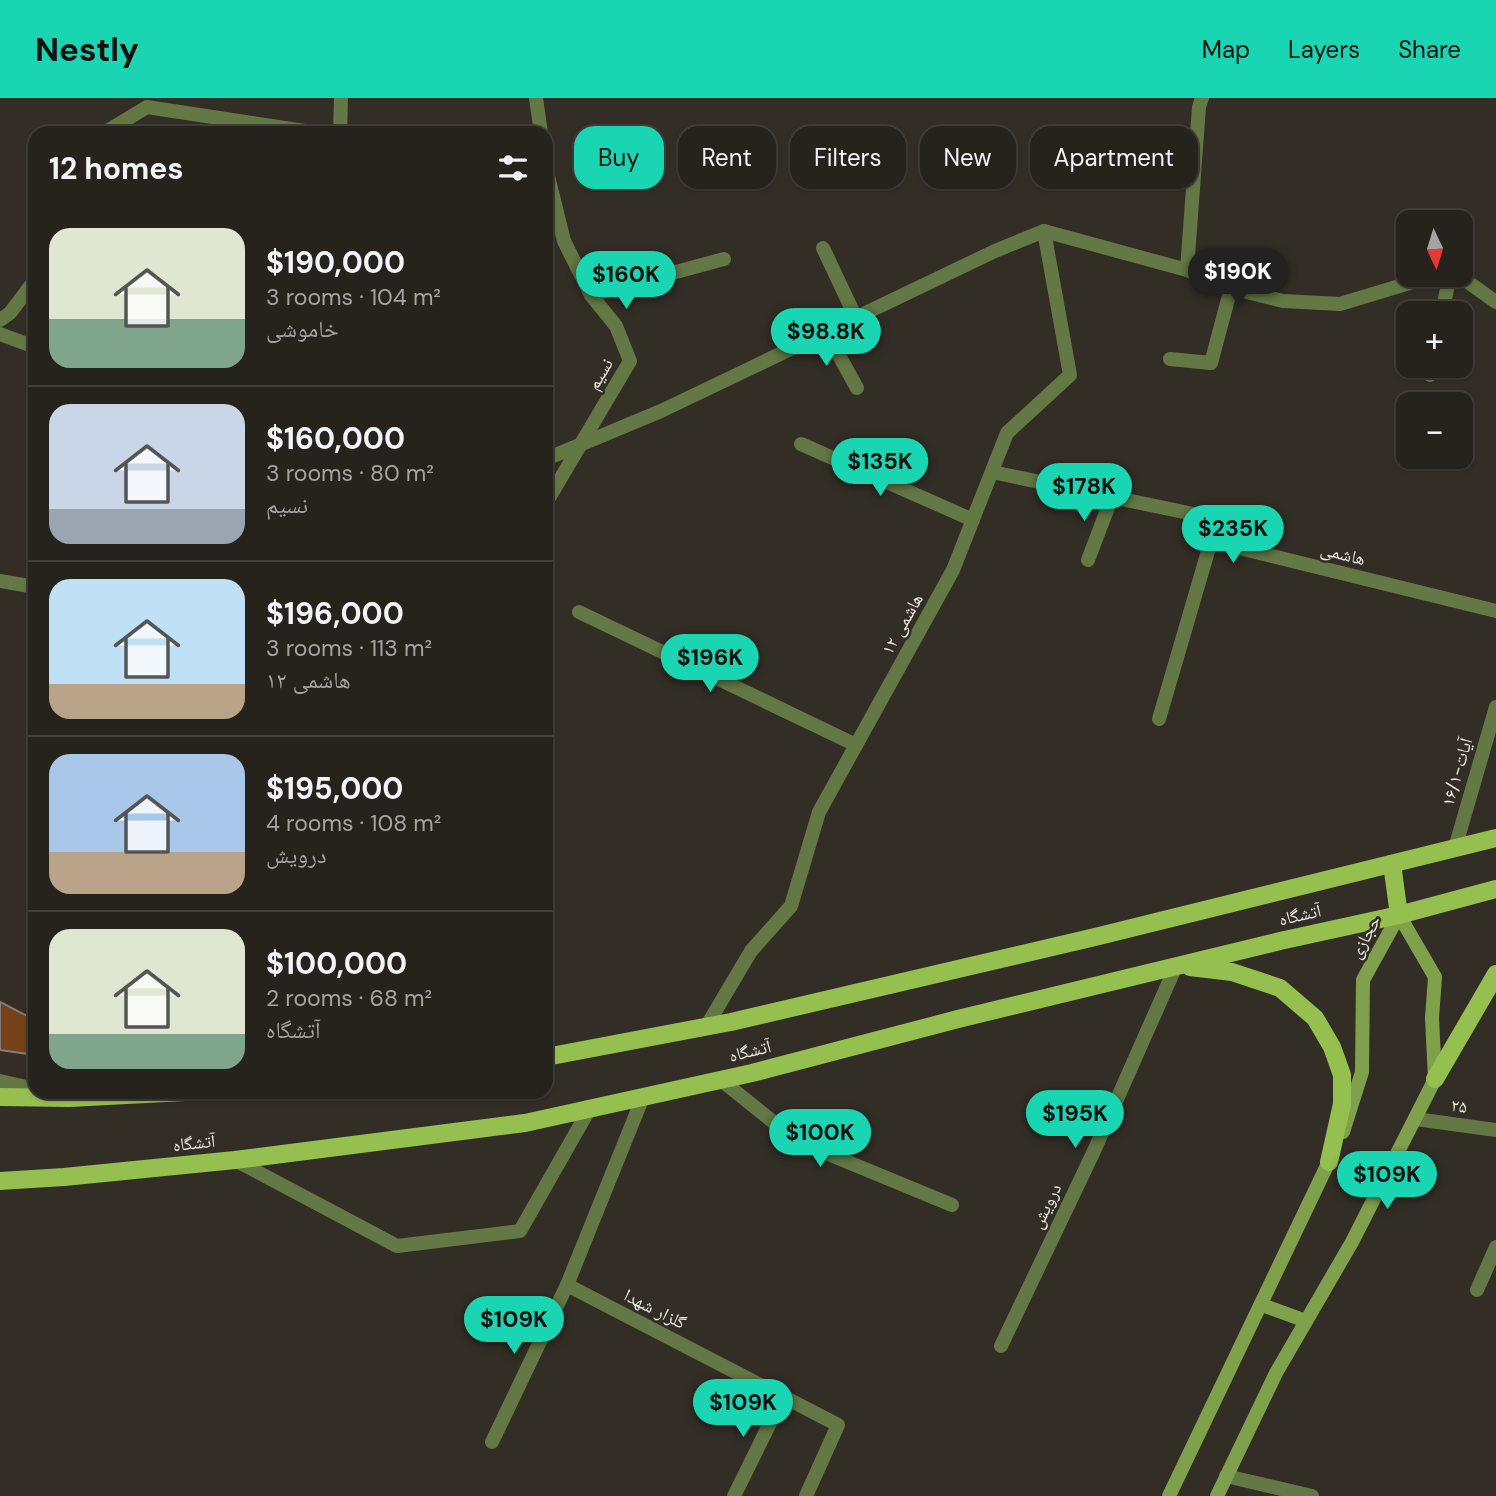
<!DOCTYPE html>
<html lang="en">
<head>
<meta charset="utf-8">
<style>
  body { margin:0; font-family:"DM Sans","Noto Naskh Arabic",sans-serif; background:#322f29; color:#f1f3f6; height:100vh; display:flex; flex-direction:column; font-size:26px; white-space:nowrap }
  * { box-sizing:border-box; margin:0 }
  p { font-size:23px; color:#a4a4a3 }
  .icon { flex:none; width:38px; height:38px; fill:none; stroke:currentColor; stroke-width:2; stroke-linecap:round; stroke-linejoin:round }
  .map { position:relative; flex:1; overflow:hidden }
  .drawer { position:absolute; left:28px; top:28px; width:525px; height:973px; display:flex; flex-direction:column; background:#26221c; border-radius:21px; box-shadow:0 2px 5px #0004,0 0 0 2px #423f3b }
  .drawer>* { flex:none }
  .guide { position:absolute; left:574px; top:28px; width:665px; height:63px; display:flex; gap:14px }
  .needle { width:46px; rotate:176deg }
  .tools { position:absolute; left:1396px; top:112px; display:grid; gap:14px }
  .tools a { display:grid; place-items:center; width:77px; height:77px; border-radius:14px; background:#26221c; box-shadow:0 2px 5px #0004,0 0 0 2px #423f3b; font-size:35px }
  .price { position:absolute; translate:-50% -60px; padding:0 16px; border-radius:24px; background:#19d5b2; color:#111; font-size:23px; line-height:46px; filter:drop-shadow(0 2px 4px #0008) }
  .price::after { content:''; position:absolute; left:50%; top:42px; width:21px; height:16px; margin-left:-10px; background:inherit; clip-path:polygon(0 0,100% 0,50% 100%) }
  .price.active { background:#222; color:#fff }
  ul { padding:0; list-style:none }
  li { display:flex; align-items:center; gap:21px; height:175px; padding:0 21px }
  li+li { border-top:2px solid #423f3b }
  li span { display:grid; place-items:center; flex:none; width:196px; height:140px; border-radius:21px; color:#555 }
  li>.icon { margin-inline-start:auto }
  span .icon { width:84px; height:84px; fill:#fffc; stroke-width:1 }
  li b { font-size:30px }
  h2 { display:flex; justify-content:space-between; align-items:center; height:84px; padding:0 21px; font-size:30px }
  .chip { padding:0 24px; border-radius:21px; background:#26221c; box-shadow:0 2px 5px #0004,0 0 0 2px #423f3b; font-size:24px; line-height:63px }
  .chip.active { background:#19d5b2; color:#111 }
  header { display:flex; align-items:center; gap:42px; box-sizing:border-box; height:98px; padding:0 35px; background:#19d5b2; color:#111 }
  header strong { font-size:33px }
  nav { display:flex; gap:38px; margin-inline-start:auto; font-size:24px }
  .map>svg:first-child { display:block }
  .building { fill:#764116; stroke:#857c76; stroke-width:2 }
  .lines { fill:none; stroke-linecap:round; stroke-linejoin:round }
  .service { stroke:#637844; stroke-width:14 }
  .minor { stroke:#637844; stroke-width:14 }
  .tertiary { stroke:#637844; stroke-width:14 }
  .secondary { stroke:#7fa14c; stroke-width:14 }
  .primary { stroke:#95c050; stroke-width:18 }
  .labels { text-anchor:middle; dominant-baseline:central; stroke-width:5; stroke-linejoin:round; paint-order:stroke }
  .street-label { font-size:18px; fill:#ece9e4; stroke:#322e26 }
</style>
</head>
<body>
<header>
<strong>Nestly</strong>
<nav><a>Map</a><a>Layers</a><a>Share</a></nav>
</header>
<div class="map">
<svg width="1496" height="1398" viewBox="0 0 1496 1398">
  <rect width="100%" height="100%" fill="#322e26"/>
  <path class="building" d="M0 904 35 922V957L0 952Z"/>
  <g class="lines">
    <path class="service" d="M235 1062 397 1148 520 1133 590 1010"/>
    <g class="minor">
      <path d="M536 0 541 35"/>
      <path d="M104 35 147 9 318 35"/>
      <path d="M340 35 341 0"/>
      <path d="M546 70 564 143 591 197 616 228 630 263 546 405"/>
      <path d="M823 150 856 220"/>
      <path d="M1187 172 1199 9 1202 0"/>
      <path d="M1458 177 1496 204"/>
      <path d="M591 197 724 161"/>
      <path d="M1442 215 1450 177"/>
      <path d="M0 222 10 215 35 182"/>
      <path d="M826 234 857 290"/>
      <path d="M0 236 35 249"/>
      <path d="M1170 261 1211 265 1231 190"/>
      <path d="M1430 277 1432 268"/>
      <path d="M801 346 973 422"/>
      <path d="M546 361 661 313 995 153 1044 133 1187 172 1231 190 1283 203 1340 206 1436 177"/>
      <path d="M992 374 1203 418 1211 443 1496 513"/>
      <path d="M1088 462 1112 399"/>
      <path d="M0 483 35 489"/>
      <path d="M579 514 856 647"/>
      <path d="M1159 621 1211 443"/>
      <path d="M1455 750 1496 609"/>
      <path d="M706 929 751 853 791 808 819 714 953 472 1007 335 1070 277 1044 133"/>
      <path d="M721 982 797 1043 952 1107"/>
      <path d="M0 983 35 991"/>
      <path d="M643 999 567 1187 838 1327 806 1398"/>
      <path d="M1477 1192 1496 1149"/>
      <path d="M1001 1248 1094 1053 1176 868"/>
      <path d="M492 1344 567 1187"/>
      <path d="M1226 1378 1312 1398"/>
      <path d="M734 1398 783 1299"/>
    </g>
    <path class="tertiary" d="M1416 1021 1496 1032"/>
    <g class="secondary">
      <path d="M1343 1034 1362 974 1363 882 1399 817"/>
      <path d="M1262 1207 1306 1223"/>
      <path d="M1169 1398 1333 1055"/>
      <path d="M1217 1398 1276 1275 1352 1144 1435 981 1432 920 1435 879 1399 817"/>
    </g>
    <g class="primary">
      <path d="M1392 766 1399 817"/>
      <path d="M1190 869 1232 874 1280 890 1315 920 1332 949 1342 977V1006L1329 1064"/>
      <path d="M546 959 731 924 1095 839 1496 740"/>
      <path d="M1435 981 1496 876"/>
      <path d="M0 999 69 1000 185 994"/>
      <path d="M0 1083 64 1079 235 1062 525 1025 752 975 958 921 1280 843 1399 817 1496 791"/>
    </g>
  </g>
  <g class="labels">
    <g class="street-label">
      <text transform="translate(600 276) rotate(-59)">نسیم</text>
      <text transform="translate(1343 456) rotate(14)">هاشمی</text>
      <text transform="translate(902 526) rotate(-61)">۱۲ هاشمی</text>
      <text transform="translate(1457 674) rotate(-74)">۱۶/۱-آیات</text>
      <text transform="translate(1300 817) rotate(-13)">آتشگاه</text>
      <text transform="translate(1365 839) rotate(-61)">حجازی</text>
      <text transform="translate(750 953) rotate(-14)">آتشگاه</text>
      <text transform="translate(1459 1008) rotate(8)">۲۵</text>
      <text transform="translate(194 1045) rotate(-6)">آتشگاه</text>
      <text transform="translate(1046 1108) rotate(-64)">درویش</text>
      <text transform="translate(655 1211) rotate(27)">گلزار شهدا</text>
    </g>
  </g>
</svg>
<div class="tools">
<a><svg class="needle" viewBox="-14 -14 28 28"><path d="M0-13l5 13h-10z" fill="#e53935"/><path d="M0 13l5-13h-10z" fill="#a4a4a3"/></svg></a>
<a>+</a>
<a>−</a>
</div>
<b class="price active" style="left:1238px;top:210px">$190K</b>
<b class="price" style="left:626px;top:213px">$160K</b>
<b class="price" style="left:826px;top:270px">$98.8K</b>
<b class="price" style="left:880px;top:400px">$135K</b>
<b class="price" style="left:1084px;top:425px">$178K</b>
<b class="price" style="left:1233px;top:467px">$235K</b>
<b class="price" style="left:710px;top:596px">$196K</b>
<b class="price" style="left:1075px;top:1052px">$195K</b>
<b class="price" style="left:820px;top:1071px">$100K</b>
<b class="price" style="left:1387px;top:1113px">$109K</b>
<b class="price" style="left:514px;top:1258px">$109K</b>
<b class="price" style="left:743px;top:1341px">$109K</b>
<div class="guide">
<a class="chip active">Buy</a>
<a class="chip">Rent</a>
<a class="chip">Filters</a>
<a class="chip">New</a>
<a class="chip">Apartment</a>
</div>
<section class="drawer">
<h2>12 homes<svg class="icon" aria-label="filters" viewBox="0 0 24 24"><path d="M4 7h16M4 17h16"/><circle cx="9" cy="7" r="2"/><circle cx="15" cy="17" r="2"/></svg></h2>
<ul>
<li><span style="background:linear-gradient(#dfe7d0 65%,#7fa58c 0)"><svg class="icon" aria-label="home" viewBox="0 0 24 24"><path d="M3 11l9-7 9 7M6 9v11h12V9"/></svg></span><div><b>$190,000</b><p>3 rooms · 104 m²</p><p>خاموشی</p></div></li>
<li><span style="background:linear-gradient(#c9d6e8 75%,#9aa5b1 0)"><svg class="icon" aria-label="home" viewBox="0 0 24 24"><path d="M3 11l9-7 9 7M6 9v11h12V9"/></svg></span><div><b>$160,000</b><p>3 rooms · 80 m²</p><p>نسیم</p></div></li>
<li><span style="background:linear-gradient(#bfe0f5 75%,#b9a48a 0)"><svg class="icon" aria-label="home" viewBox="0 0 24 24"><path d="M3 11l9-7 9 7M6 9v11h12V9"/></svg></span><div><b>$196,000</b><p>3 rooms · 113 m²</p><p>۱۲ هاشمی</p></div></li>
<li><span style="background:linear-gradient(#a9c7e8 70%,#b9a48a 0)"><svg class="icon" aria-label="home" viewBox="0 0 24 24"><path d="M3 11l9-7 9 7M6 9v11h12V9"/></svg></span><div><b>$195,000</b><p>4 rooms · 108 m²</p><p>درویش</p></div></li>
<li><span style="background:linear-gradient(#dfe7d0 75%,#7fa58c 0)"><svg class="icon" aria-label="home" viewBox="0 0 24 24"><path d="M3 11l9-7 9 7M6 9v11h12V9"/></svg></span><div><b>$100,000</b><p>2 rooms · 68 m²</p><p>آتشگاه</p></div></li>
</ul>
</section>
</div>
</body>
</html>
